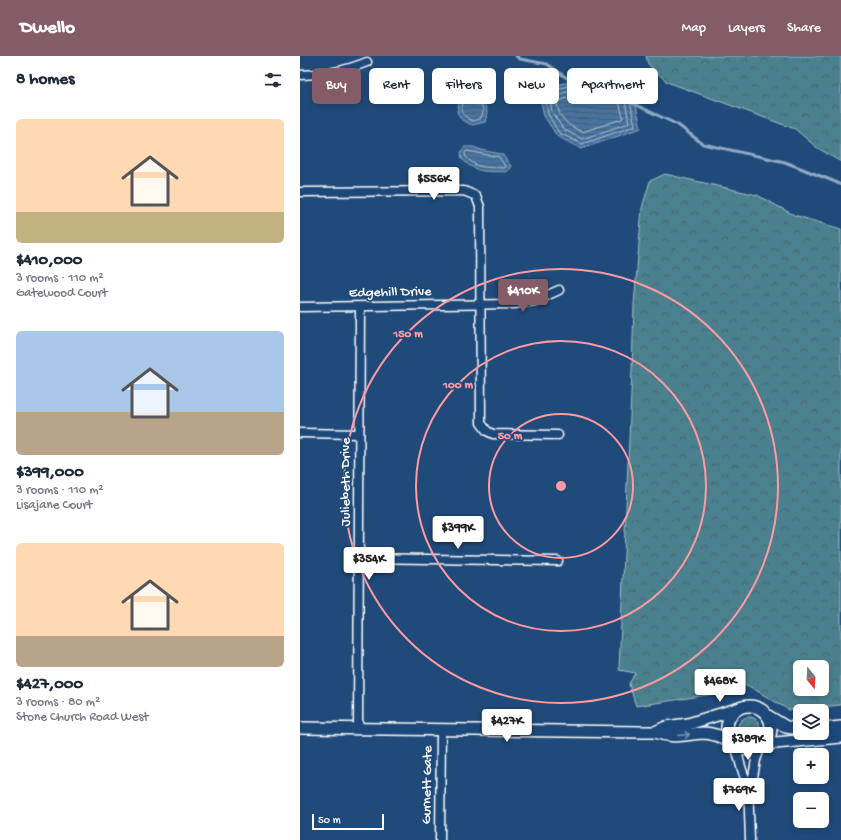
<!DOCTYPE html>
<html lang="en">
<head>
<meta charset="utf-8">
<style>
  body { margin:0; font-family:"Gochi Hand",sans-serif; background:#f6f6f7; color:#1f2937; height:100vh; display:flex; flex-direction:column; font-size:15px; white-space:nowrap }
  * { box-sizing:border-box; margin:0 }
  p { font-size:13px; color:#747a83 }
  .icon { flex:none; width:22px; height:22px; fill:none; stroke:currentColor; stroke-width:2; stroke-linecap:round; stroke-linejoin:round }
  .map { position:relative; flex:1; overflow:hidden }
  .sheet { display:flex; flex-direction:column; background:#fff; width:300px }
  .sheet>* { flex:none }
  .guide { position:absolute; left:12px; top:12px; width:380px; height:36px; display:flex; gap:8px }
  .needle { width:26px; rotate:162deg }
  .buttons { position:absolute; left:493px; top:604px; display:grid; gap:8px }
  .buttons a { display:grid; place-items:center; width:36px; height:36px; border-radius:6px; background:#fff; box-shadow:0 2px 6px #0003; font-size:20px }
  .scale { position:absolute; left:12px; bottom:10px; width:72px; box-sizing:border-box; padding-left:4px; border:2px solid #fff; border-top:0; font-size:11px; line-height:14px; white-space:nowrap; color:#fff; -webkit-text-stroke:3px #1f4a7a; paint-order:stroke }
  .price { position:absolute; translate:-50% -34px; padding:0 9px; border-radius:4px; background:#fff; color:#222; font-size:13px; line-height:26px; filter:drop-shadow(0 1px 2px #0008) }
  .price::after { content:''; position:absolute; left:50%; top:24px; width:12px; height:9px; margin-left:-6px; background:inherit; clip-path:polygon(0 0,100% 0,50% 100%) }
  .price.selected { background:#845c67; color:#fff }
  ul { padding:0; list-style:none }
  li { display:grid; align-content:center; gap:8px; height:212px; padding:0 16px }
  li span { display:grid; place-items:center; height:124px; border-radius:6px; color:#555 }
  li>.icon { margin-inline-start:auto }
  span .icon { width:72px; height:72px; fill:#fffc; stroke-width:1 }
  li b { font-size:17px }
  h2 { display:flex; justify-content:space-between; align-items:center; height:48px; padding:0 16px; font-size:17px }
  .tag { padding:0 14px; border-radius:6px; background:#fff; box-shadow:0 2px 6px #0003; font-size:14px; line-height:36px }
  .tag.selected { background:#845c67; color:#fff }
  header { display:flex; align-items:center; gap:24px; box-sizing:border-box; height:56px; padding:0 20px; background:#845c67; color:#fff }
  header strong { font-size:19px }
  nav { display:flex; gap:22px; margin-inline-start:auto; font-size:14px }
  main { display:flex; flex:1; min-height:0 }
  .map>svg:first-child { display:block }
  .forest { fill:url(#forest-crowns); stroke:#a5c0c6; fill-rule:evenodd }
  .garden { fill:url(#garden-furrows); stroke:#a5c0c6 }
  .water { fill:url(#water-rules); stroke:#90abc7 }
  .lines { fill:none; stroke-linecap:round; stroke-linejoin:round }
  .shore { stroke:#b5c7d9; stroke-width:1 }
  .stream { stroke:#90abc7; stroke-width:3 }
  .street-casing { stroke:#fff; stroke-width:11 }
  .secondary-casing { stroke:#fff; stroke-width:14 }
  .street { stroke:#1f4a7a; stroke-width:8 }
  .secondary { stroke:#1f4a7a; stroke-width:11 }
  .oneway { stroke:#7992af }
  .ring { fill:none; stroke:#ff9aa2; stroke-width:2 }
  .labels { text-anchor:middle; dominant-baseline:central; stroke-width:3.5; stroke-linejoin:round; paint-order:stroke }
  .street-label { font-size:14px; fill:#fff; stroke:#1f4a7a }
  .centre { fill:#ff9aa2; stroke:#1f4a7a; stroke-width:2 }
  .ring-label { font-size:12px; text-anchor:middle; font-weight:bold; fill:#ff9aa2; stroke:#1f4a7a; stroke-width:3.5; stroke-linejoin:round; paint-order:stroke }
</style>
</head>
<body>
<header>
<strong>Dwello</strong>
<nav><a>Map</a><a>Layers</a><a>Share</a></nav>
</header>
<main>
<section class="sheet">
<h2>8 homes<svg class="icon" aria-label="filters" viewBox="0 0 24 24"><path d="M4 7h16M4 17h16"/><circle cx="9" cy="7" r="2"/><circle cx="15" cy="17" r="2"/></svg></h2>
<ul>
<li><span style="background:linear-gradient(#ffd9b3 75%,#c2b280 0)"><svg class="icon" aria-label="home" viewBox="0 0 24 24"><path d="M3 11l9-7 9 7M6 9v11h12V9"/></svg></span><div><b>$410,000</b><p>3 rooms · 110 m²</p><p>Gatewood Court</p></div></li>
<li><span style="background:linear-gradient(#a9c7e8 65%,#b9a48a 0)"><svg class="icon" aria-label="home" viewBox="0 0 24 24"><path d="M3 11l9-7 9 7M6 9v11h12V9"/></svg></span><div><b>$399,000</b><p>3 rooms · 110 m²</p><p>Lisajane Court</p></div></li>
<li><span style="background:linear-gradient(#ffd9b3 75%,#b9a48a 0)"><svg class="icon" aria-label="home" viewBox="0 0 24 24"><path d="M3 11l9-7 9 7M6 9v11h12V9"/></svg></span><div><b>$427,000</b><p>3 rooms · 80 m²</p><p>Stone Church Road West</p></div></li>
</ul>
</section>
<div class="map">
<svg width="541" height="784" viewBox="0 0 541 784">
  <defs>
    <pattern id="forest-crowns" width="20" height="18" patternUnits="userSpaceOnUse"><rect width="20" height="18" fill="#4b808e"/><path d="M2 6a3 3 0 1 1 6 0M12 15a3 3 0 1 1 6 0" fill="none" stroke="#4c666d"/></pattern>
    <pattern id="garden-furrows" width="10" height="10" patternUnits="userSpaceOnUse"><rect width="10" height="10" fill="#4b808e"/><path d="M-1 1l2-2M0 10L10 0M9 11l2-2" fill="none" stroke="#4c666d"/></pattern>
    <pattern id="water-rules" width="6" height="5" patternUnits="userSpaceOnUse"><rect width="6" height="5" fill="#4673a1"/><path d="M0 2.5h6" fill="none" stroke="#495e72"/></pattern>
  </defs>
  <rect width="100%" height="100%" fill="#1f4a7a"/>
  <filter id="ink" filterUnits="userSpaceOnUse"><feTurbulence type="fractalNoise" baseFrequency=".025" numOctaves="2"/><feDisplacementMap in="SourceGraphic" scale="8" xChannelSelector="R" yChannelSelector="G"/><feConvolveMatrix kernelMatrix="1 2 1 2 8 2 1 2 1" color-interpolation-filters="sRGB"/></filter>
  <g filter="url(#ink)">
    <g class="forest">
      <path d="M346 0H541V106L516 91 495 73 367 26 348 8Z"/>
      <path d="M365 118 457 139 494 159 541 173V649L489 654 447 629 414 638 336 650 329 628 335 617 319 614 332 314 334 249 342 152 350 125ZM500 611H522V633H500Z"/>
    </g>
    <circle class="garden" cx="449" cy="672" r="11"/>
    <g class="water">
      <path d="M309 18 332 32 341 72 281 93 257 80 244 60 239 36 260 28Z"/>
      <path d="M166 36 175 44H181C188 52 188 56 185 66L172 69 162 64 157 56 161 37Z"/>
      <path d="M164 91H173L185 95 202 98 211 110 207 116C186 115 177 118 162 103L161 97Z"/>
    </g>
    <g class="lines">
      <g class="shore">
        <path d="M308 23 328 35 335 70 282 88 259 77 248 58 245 39 261 32Z"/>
        <path d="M307 28 324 38 329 67 282 83 263 73 252 56 250 42 263 37Z"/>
        <path d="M306 34 318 42 323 61 322 63 282 76C268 69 259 64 257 47 264 40 295 36 306 34Z"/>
        <path d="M166 41C169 43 171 46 175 47 184 50 185 53 181 62L173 65C160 59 161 55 164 43Z"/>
        <path d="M167 95 199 101 205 110 204 112C187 111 178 114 166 101L165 98Z"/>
      </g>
      <g class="stream">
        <path d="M216 0 220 3 247 8 274 27"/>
        <path d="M332 47 378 69 403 88 485 106 533 125 541 129"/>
      </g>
      <defs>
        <g id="street">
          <path d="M0 19C27 18 42 16 67 6"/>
          <path d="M0 136 164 135 176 140 180 151 181 367 187 375 193 378 258 379"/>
          <path d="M0 251 214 248 235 245 259 234"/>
          <path d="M0 377 59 378"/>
          <path d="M59 502 258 505"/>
          <path d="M58 673 60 251"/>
          <path d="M435 689C439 700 441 718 448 727L450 784"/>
          <path d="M448 727 453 721 456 704 461 690"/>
          <path d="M140 784 141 675"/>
        </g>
        <g id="secondary">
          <circle cx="449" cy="672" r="22"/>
          <path d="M468 660 486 671 500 673"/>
          <path d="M0 672 342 676H355L366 671 388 668 437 653"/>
          <path d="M522 673 541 671"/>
          <path d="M355 676C374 683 384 678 403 677 413 677 422 681 431 685"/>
          <path d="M464 688 541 681"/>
        </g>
      </defs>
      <use href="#street" class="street-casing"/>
      <use href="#secondary" class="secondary-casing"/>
      <use href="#street" class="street"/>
      <use href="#secondary" class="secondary"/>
    </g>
    <defs><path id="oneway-shaft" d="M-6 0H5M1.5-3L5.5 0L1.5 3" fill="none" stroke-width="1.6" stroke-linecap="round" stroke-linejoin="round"/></defs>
    <use class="oneway" href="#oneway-shaft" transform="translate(384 679) rotate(-5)"/>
  </g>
  <g class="ring">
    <circle cx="261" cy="430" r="72"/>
    <circle cx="261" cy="430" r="145"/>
    <circle cx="261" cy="430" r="217"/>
  </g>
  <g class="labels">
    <g class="street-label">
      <text transform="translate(90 237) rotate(-1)">Edgehill Drive</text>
      <text transform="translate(46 426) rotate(-90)">Juliebeth Drive</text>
      <text transform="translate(128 729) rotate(-89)">Gurnett Gate</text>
    </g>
  </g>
  <circle cx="261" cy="430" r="6" class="centre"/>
  <g class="ring-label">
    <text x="108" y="281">150 m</text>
    <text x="158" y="332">100 m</text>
    <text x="210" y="383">50 m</text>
  </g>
</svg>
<div class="buttons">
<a><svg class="needle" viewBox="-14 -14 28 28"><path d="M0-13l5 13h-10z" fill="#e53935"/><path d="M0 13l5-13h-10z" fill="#747a83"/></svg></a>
<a><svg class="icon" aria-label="layers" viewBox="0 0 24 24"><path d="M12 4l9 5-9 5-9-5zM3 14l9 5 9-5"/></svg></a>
<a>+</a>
<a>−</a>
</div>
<div class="scale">50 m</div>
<b class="price" style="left:134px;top:145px">$556K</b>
<b class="price selected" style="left:223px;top:257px">$410K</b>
<b class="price" style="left:158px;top:494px">$399K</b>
<b class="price" style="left:69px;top:525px">$354K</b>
<b class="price" style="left:420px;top:647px">$468K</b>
<b class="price" style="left:207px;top:687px">$427K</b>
<b class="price" style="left:448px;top:705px">$389K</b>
<b class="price" style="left:439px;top:756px">$769K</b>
<div class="guide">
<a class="tag selected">Buy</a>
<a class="tag">Rent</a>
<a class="tag">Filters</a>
<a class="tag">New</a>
<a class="tag">Apartment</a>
</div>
</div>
</main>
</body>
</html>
